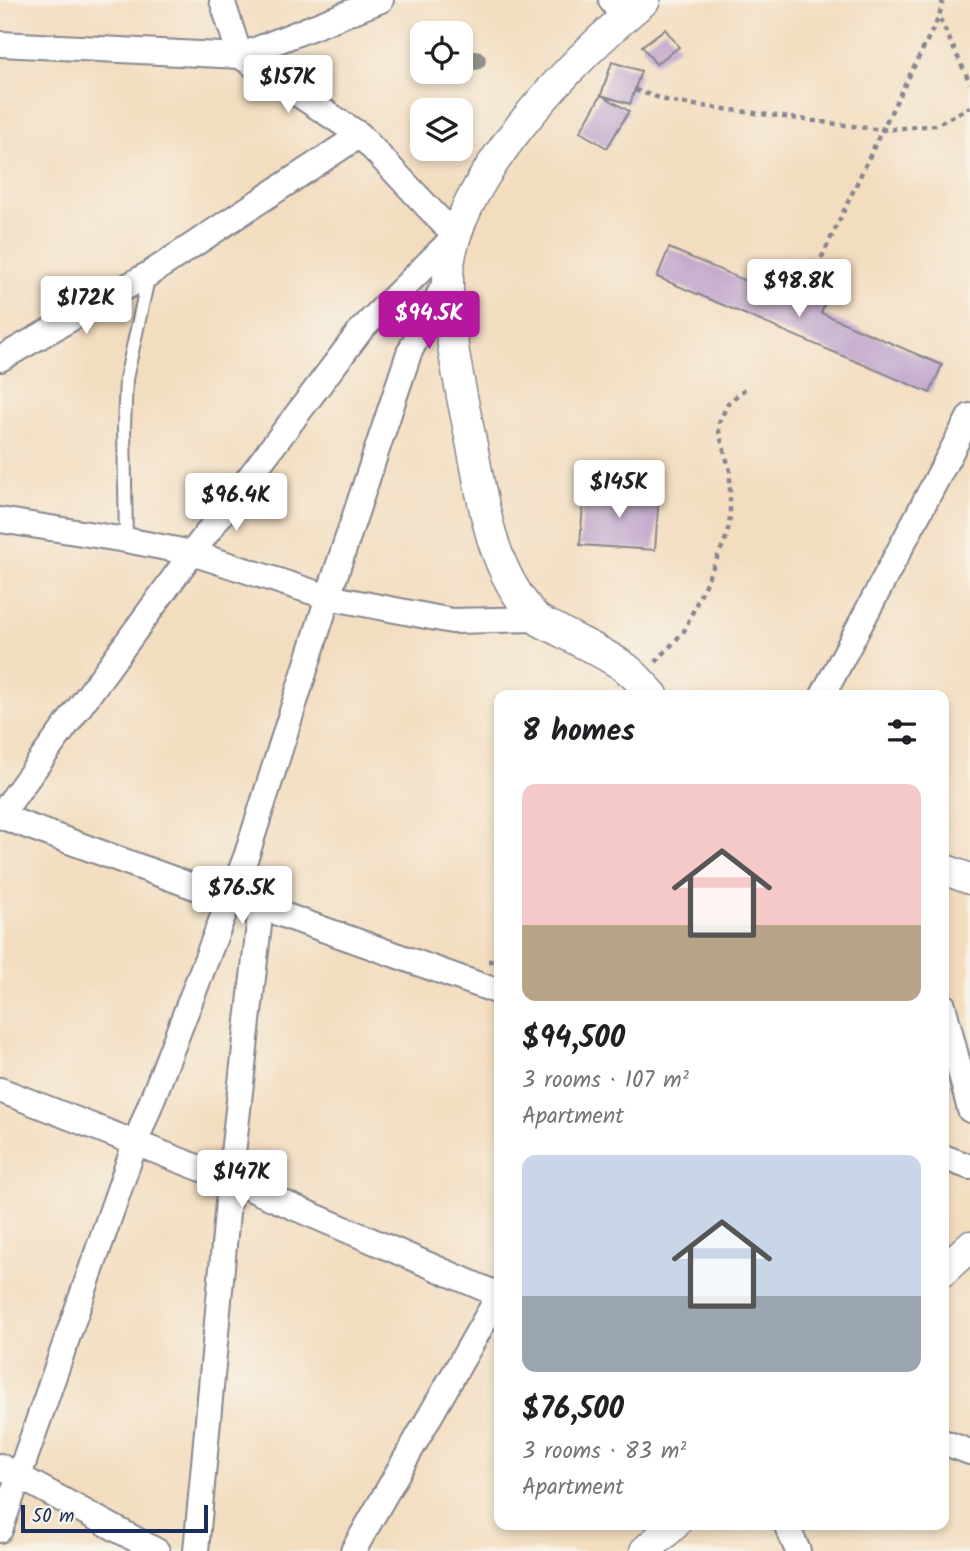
<!DOCTYPE html>
<html lang="en">
<head>
<meta charset="utf-8">
<style>
  body { margin:0; font-family:Kalam,sans-serif; background:#f2f2f2; color:#202124; height:100vh; display:flex; flex-direction:column; font-size:26px; white-space:nowrap }
  * { box-sizing:border-box; margin:0 }
  p { font-size:23px; color:#757577 }
  .icon { flex:none; width:38px; height:38px; fill:none; stroke:currentColor; stroke-width:2; stroke-linecap:round; stroke-linejoin:round }
  .map { position:relative; flex:1; overflow:hidden }
  .drawer { position:absolute; left:494px; top:690px; width:455px; height:840px; display:flex; flex-direction:column; background:#fff; border-radius:14px; box-shadow:0 4px 10px #0003 }
  .drawer>* { flex:none }
  .fabs { position:absolute; left:410px; top:21px; display:grid; gap:14px }
  .fabs a { display:grid; place-items:center; width:63px; height:63px; border-radius:14px; background:#fff; box-shadow:0 4px 10px #0003; font-size:35px }
  .scale { position:absolute; left:21px; bottom:18px; width:187px; box-sizing:border-box; padding-left:7px; border:4px solid #1b2f5e; border-top:0; font-size:19px; line-height:24px; white-space:nowrap; color:#1b2f5e; -webkit-text-stroke:5px #f7f3e8; paint-order:stroke }
  .price { position:absolute; translate:-50% -60px; padding:0 16px; border-radius:7px; background:#fff; color:#222; font-size:23px; line-height:46px; filter:drop-shadow(0 2px 4px #0008) }
  .price::after { content:''; position:absolute; left:50%; top:42px; width:21px; height:16px; margin-left:-10px; background:inherit; clip-path:polygon(0 0,100% 0,50% 100%) }
  .price.selected { background:#b5179e; color:#fff }
  ul { padding:0; list-style:none }
  li { display:grid; align-content:center; gap:14px; height:371px; padding:0 28px }
  li span { display:grid; place-items:center; height:217px; border-radius:14px; color:#555 }
  li>.icon { margin-inline-start:auto }
  span .icon { width:126px; height:126px; fill:#fffc; stroke-width:1 }
  li b { font-size:30px }
  h2 { display:flex; justify-content:space-between; align-items:center; height:84px; padding:0 28px; font-size:30px }
  .map>svg:first-child { display:block }
  .building { fill:#bda2cb }
  .lines { fill:none; stroke-linecap:round; stroke-linejoin:round }
  .service-casing { stroke:#87868e; stroke-width:16 }
  .minor-casing { stroke:#87868e; stroke-width:28 }
  .tertiary-casing { stroke:#87868e; stroke-width:33 }
  .path { stroke:#87868e; stroke-width:4.5; stroke-dasharray:5 5; stroke-linecap:butt }
  .service { stroke:#fff; stroke-width:12 }
  .minor { stroke:#fff; stroke-width:24 }
  .tertiary { stroke:#fff; stroke-width:30 }
  .tree { fill:#91928c }
</style>
</head>
<body>
<div class="map">
<svg width="970" height="1551" viewBox="0 0 970 1551">
  <rect width="100%" height="100%" fill="#f7f3e8"/>
  <filter id="ink" filterUnits="userSpaceOnUse"><feTurbulence type="fractalNoise" baseFrequency=".0143" numOctaves="2"/><feDisplacementMap in="SourceGraphic" scale="14" xChannelSelector="R" yChannelSelector="G"/><feConvolveMatrix kernelMatrix="1 2 1 2 8 2 1 2 1" color-interpolation-filters="sRGB"/></filter>
  <filter id="wash" filterUnits="userSpaceOnUse"><feTurbulence type="fractalNoise" baseFrequency=".00686" numOctaves="4" result="noise"/><feDisplacementMap in="SourceGraphic" scale="28" xChannelSelector="R" yChannelSelector="G"/><feGaussianBlur stdDeviation="1.57" result="paint"/><feColorMatrix in="noise" values="0 0 0 0 0 0 0 0 0 0 0 0 0 0 0 0 0 1.4 0 .05"/><feComposite in="paint" operator="in"/></filter>
  <g filter="url(#wash)">
    <rect width="100%" height="100%" fill="#f3ddbf"/>
    <g id="blocks">
      <g class="building">
        <path d="M665 29 679 47 656 64 642 46Z"/>
        <path d="M612 62 641 71 630 104 601 95Z"/>
        <path d="M601 95 629 111 607 148 580 132Z"/>
        <path d="M669 248 790 300 796 285 827 299 821 313 942 365 930 393 657 277Z"/>
        <path d="M584 490 659 495 655 550 580 545Z"/>
      </g>
    </g>
  </g>
  <g filter="url(#ink)">
    <use href="#blocks" fill-opacity="0" stroke="#87868e" stroke-width="2"/>
    <g class="lines">
      <defs>
        <path id="service" d="M126 540 124 427 126 379 149 274"/>
        <g id="minor">
          <path d="M611 0 623 18"/>
          <path d="M0 44 240 56 381 0"/>
          <path d="M0 359 149 274 360 135"/>
          <path d="M0 520 126 540 192 553 328 597 452 621 536 619"/>
          <path d="M823 695 970 416"/>
          <path d="M0 816 192 553 360 331 455 236 360 135 240 56 222 0"/>
          <path d="M0 816 228 899 261 907 499 992"/>
          <path d="M943 1005 970 1110"/>
          <path d="M0 1090 230 1180 499 1295"/>
          <path d="M943 1157 970 1167"/>
          <path d="M943 1442 970 1452"/>
          <path d="M0 1466 157 1551"/>
          <path d="M786 1524 798 1551"/>
          <path d="M0 1530 135 1144 247 854 328 597 409 353 448 277"/>
          <path d="M196 1551 230 1180 261 907"/>
          <path d="M353 1551 499 1295"/>
        </g>
        <g id="tertiary">
          <path d="M645 0C575 57 450 184 448 278 447 336 462 394 473 451 484 509 493 572 535 617 541 623 551 626 558 630 579 642 603 652 623 666 634 673 643 685 653 695"/>
          <path d="M943 869 970 879"/>
          <path d="M943 1271 970 1246"/>
          <path d="M645 1551 675 1524"/>
        </g>
      </defs>
      <use href="#service" class="service-casing"/>
      <use href="#minor" class="minor-casing"/>
      <use href="#tertiary" class="tertiary-casing"/>
      <g class="path">
        <path d="M943 0 939 17 970 83"/>
        <path d="M635 90 672 102 882 130 936 125 970 107"/>
        <path d="M813 276 882 130 939 17"/>
        <path d="M656 662 684 631 727 536 730 517V471L719 432V423L728 403 745 389"/>
        <path d="M488 961H499"/>
      </g>
      <use href="#service" class="service"/>
      <use href="#minor" class="minor"/>
      <use href="#tertiary" class="tertiary"/>
    </g>
    <circle class="tree" cx="476" cy="60" r="10"/>
  </g>
</svg>
<div class="fabs">
<a><svg class="icon" aria-label="locate" viewBox="0 0 24 24"><circle cx="12" cy="12" r="6"/><path d="M12 2v4M12 18v4M2 12h4M18 12h4"/></svg></a>
<a><svg class="icon" aria-label="layers" viewBox="0 0 24 24"><path d="M12 4l9 5-9 5-9-5zM3 14l9 5 9-5"/></svg></a>
</div>
<div class="scale">50 m</div>
<b class="price" style="left:288px;top:115px">$157K</b>
<b class="price" style="left:799px;top:319px">$98.8K</b>
<b class="price" style="left:86px;top:336px">$172K</b>
<b class="price selected" style="left:429px;top:351px">$94.5K</b>
<b class="price" style="left:619px;top:520px">$145K</b>
<b class="price" style="left:236px;top:533px">$96.4K</b>
<b class="price" style="left:242px;top:926px">$76.5K</b>
<b class="price" style="left:242px;top:1210px">$147K</b>
<section class="drawer">
<h2>8 homes<svg class="icon" aria-label="filters" viewBox="0 0 24 24"><path d="M4 7h16M4 17h16"/><circle cx="9" cy="7" r="2"/><circle cx="15" cy="17" r="2"/></svg></h2>
<ul>
<li><span style="background:linear-gradient(#f6c9c9 65%,#b9a48a 0)"><svg class="icon" aria-label="home" viewBox="0 0 24 24"><path d="M3 11l9-7 9 7M6 9v11h12V9"/></svg></span><div><b>$94,500</b><p>3 rooms · 107 m²</p><p>Apartment</p></div></li>
<li><span style="background:linear-gradient(#c9d6e8 65%,#9aa5b1 0)"><svg class="icon" aria-label="home" viewBox="0 0 24 24"><path d="M3 11l9-7 9 7M6 9v11h12V9"/></svg></span><div><b>$76,500</b><p>3 rooms · 83 m²</p><p>Apartment</p></div></li>
</ul>
</section>
</div>
</body>
</html>
